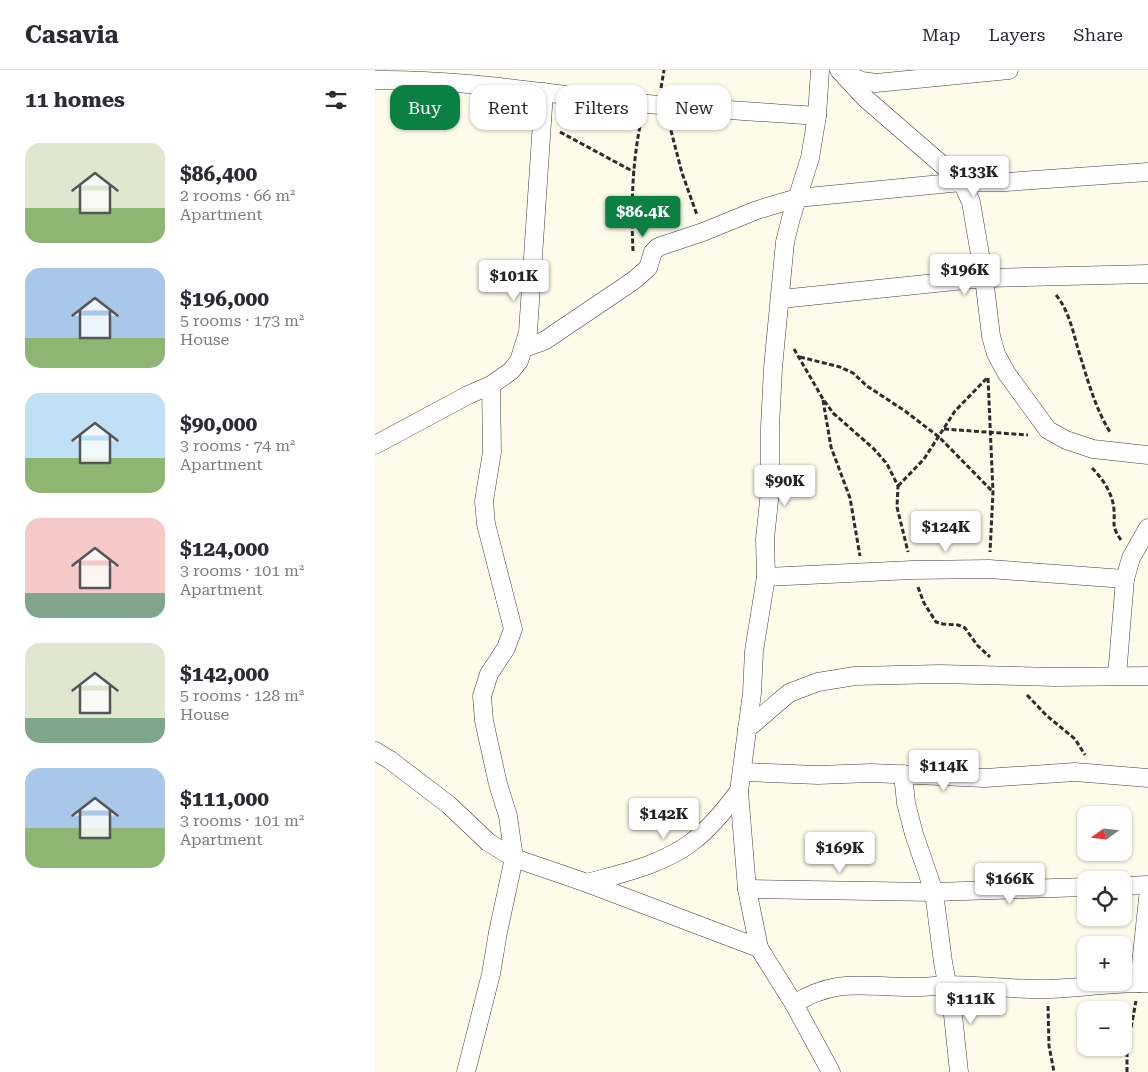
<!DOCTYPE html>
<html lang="en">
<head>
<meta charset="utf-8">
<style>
  body { margin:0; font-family:"Roboto Serif",serif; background:#f7f7f7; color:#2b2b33; height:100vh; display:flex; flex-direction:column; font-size:19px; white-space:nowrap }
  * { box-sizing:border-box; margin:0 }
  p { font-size:16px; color:#7c7c81 }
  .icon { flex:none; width:28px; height:28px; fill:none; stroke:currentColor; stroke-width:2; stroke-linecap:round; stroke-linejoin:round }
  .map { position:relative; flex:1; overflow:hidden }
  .panel { display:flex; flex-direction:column; background:#fff; width:375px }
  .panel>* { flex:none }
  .hud { position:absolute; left:15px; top:15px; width:475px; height:45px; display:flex; gap:10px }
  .needle { width:32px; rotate:255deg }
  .tools { position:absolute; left:702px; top:736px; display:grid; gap:10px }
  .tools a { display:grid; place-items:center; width:55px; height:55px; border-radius:10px; background:#fff; box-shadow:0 1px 4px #0004; font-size:25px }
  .price { position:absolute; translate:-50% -42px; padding:0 11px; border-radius:5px; background:#fff; color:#222; font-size:16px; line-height:32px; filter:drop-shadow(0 1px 2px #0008) }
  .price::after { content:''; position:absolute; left:50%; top:30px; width:15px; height:11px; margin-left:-8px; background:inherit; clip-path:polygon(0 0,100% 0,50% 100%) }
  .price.current { background:#0b8043; color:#fff }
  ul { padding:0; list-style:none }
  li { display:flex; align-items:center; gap:15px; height:125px; padding:0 25px }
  li span { display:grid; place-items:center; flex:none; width:140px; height:100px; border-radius:15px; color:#555 }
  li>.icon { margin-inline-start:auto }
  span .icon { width:60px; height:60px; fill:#fffc; stroke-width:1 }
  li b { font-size:21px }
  h2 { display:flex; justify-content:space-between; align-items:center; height:60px; padding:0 25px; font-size:21px }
  .pill { padding:0 18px; border-radius:15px; background:#fff; box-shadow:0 1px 4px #0004; font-size:18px; line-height:45px }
  .pill.current { background:#0b8043; color:#fff }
  header { display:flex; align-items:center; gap:30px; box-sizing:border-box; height:70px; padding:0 25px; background:#fff; border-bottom:1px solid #e1e1e2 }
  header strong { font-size:24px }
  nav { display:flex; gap:28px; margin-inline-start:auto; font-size:18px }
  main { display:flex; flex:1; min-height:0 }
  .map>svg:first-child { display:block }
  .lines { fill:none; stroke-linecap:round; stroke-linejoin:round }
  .street-casing { stroke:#3e3e3e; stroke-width:19 }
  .path { stroke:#2d2d2d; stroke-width:3; stroke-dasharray:5 2.5; stroke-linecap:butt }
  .street { stroke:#fff; stroke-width:18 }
</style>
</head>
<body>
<header>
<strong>Casavia</strong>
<nav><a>Map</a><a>Layers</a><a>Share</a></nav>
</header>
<main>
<section class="panel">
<h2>11 homes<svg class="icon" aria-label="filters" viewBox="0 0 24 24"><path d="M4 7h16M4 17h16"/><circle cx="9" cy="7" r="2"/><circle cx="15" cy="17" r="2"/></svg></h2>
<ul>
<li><span style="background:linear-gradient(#dfe7d0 65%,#8fb573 0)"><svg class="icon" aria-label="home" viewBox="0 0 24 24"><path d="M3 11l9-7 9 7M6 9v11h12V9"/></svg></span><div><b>$86,400</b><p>2 rooms · 66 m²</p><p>Apartment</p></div></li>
<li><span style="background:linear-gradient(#a9c7e8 70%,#8fb573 0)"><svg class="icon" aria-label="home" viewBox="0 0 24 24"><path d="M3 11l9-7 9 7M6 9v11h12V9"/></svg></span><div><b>$196,000</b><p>5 rooms · 173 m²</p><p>House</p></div></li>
<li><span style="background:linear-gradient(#bfe0f5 65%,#8fb573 0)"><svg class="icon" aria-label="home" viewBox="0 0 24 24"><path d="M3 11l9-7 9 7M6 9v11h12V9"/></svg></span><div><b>$90,000</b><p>3 rooms · 74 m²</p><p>Apartment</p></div></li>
<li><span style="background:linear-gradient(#f6c9c9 75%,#7fa58c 0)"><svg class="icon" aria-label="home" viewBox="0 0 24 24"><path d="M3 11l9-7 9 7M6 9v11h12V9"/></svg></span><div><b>$124,000</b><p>3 rooms · 101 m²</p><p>Apartment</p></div></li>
<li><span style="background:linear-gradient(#dfe7d0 75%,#7fa58c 0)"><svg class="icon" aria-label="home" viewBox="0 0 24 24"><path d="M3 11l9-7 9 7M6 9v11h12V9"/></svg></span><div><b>$142,000</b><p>5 rooms · 128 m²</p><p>House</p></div></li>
<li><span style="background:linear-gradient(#a9c7e8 60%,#8fb573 0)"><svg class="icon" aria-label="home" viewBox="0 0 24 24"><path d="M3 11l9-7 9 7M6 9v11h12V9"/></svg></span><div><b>$111,000</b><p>3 rooms · 101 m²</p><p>Apartment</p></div></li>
</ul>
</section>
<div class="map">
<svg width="773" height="1002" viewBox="0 0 773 1002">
  <rect width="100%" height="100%" fill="#fdfbea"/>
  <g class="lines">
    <defs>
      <g id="street">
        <path d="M464 0 490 28 587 112 596 132 609 208 616 266 621 284 632 304 673 360 691 370 718 379 773 385"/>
        <path d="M469 4 487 11 501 13 634 0"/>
        <path d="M0 10C81 9 161 22 242 31 308 38 375 41 442 46"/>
        <path d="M406 229 609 208 773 204"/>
        <path d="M149 278 169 271 258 211 273 198 278 182 283 177 328 162 382 140 422 128 587 112H631L773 102"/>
        <path d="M0 375 93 325 116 315 136 301 144 291 153 262 169 22"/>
        <path d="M391 507 537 500 614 499 750 509"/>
        <path d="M742 606 750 509 756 488 773 458"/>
        <path d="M372 659 414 623 443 612 480 606 565 604 680 607 773 606"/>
        <path d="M0 681 15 690 74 735 113 772 139 788 212 813 384 878 419 934 456 1002"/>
        <path d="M368 702 443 705 496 703 610 708 700 702 773 708"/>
        <path d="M528 704 531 733 539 764 559 822 568 892 578 945 584 1002"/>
        <path d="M212 813C247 803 287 795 317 772 335 758 350 740 364 721"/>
        <path d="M749 816 773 815"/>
        <path d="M372 819 559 822 711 817"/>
        <path d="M384 878 372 819 364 721 377 623 379 581 391 507 390 469 395 421V357L398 298 410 172 416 148 435 88 442 46 445 0"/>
        <path d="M764 913 773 828"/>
        <path d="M419 934C463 906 493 918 541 917 551 917 561 916 571 915 606 915 640 920 674 919 707 918 740 912 773 913"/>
        <path d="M91 1002 116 904 123 862 139 788 133 746 123 714 109 651 107 626 114 604 131 578 138 559 111 454 109 431 117 382 116 315"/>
      </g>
    </defs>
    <use href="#street" class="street-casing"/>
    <g class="path">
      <path d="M286 18 289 0"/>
      <path d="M294 53 307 103 322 145"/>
      <path d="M185 62 259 102"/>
      <path d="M258 181C256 137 257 94 266 51"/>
      <path d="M681 225C693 239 698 261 703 279 712 307 719 336 735 362"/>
      <path d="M419 279 448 329 458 343 499 379 512 394 523 416 522 437 533 482"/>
      <path d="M425 287 465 297 478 303 492 316 530 341 564 367 618 422"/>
      <path d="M613 308 618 422 615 482"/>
      <path d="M448 330 456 377 475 428 485 486"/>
      <path d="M569 359 653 365"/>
      <path d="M717 398C728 409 738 424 739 440 740 456 736 455 746 470"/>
      <path d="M523 416 549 389 580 341 612 308"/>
      <path d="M543 517 549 533 561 552 568 554 583 555 590 558 602 575 615 587"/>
      <path d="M652 625 671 645 700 669 710 685"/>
      <path d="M673 936 674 976 679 1002"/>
      <path d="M752 1002V979L761 931"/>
    </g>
    <use href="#street" class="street"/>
  </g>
</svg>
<div class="tools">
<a><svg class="needle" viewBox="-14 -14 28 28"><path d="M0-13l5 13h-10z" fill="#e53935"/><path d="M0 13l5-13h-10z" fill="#7c7c81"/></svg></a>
<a><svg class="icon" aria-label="locate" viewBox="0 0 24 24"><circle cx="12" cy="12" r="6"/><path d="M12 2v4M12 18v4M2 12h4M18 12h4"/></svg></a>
<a>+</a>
<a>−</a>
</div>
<b class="price" style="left:599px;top:128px">$133K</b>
<b class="price current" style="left:268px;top:168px">$86.4K</b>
<b class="price" style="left:590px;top:226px">$196K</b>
<b class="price" style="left:139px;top:232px">$101K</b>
<b class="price" style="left:410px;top:437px">$90K</b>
<b class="price" style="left:571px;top:483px">$124K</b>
<b class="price" style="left:569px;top:722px">$114K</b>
<b class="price" style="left:289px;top:770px">$142K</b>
<b class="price" style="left:465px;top:804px">$169K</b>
<b class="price" style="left:635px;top:835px">$166K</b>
<b class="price" style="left:596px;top:955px">$111K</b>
<div class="hud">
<a class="pill current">Buy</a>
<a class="pill">Rent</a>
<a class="pill">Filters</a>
<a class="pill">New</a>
</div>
</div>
</main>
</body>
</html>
